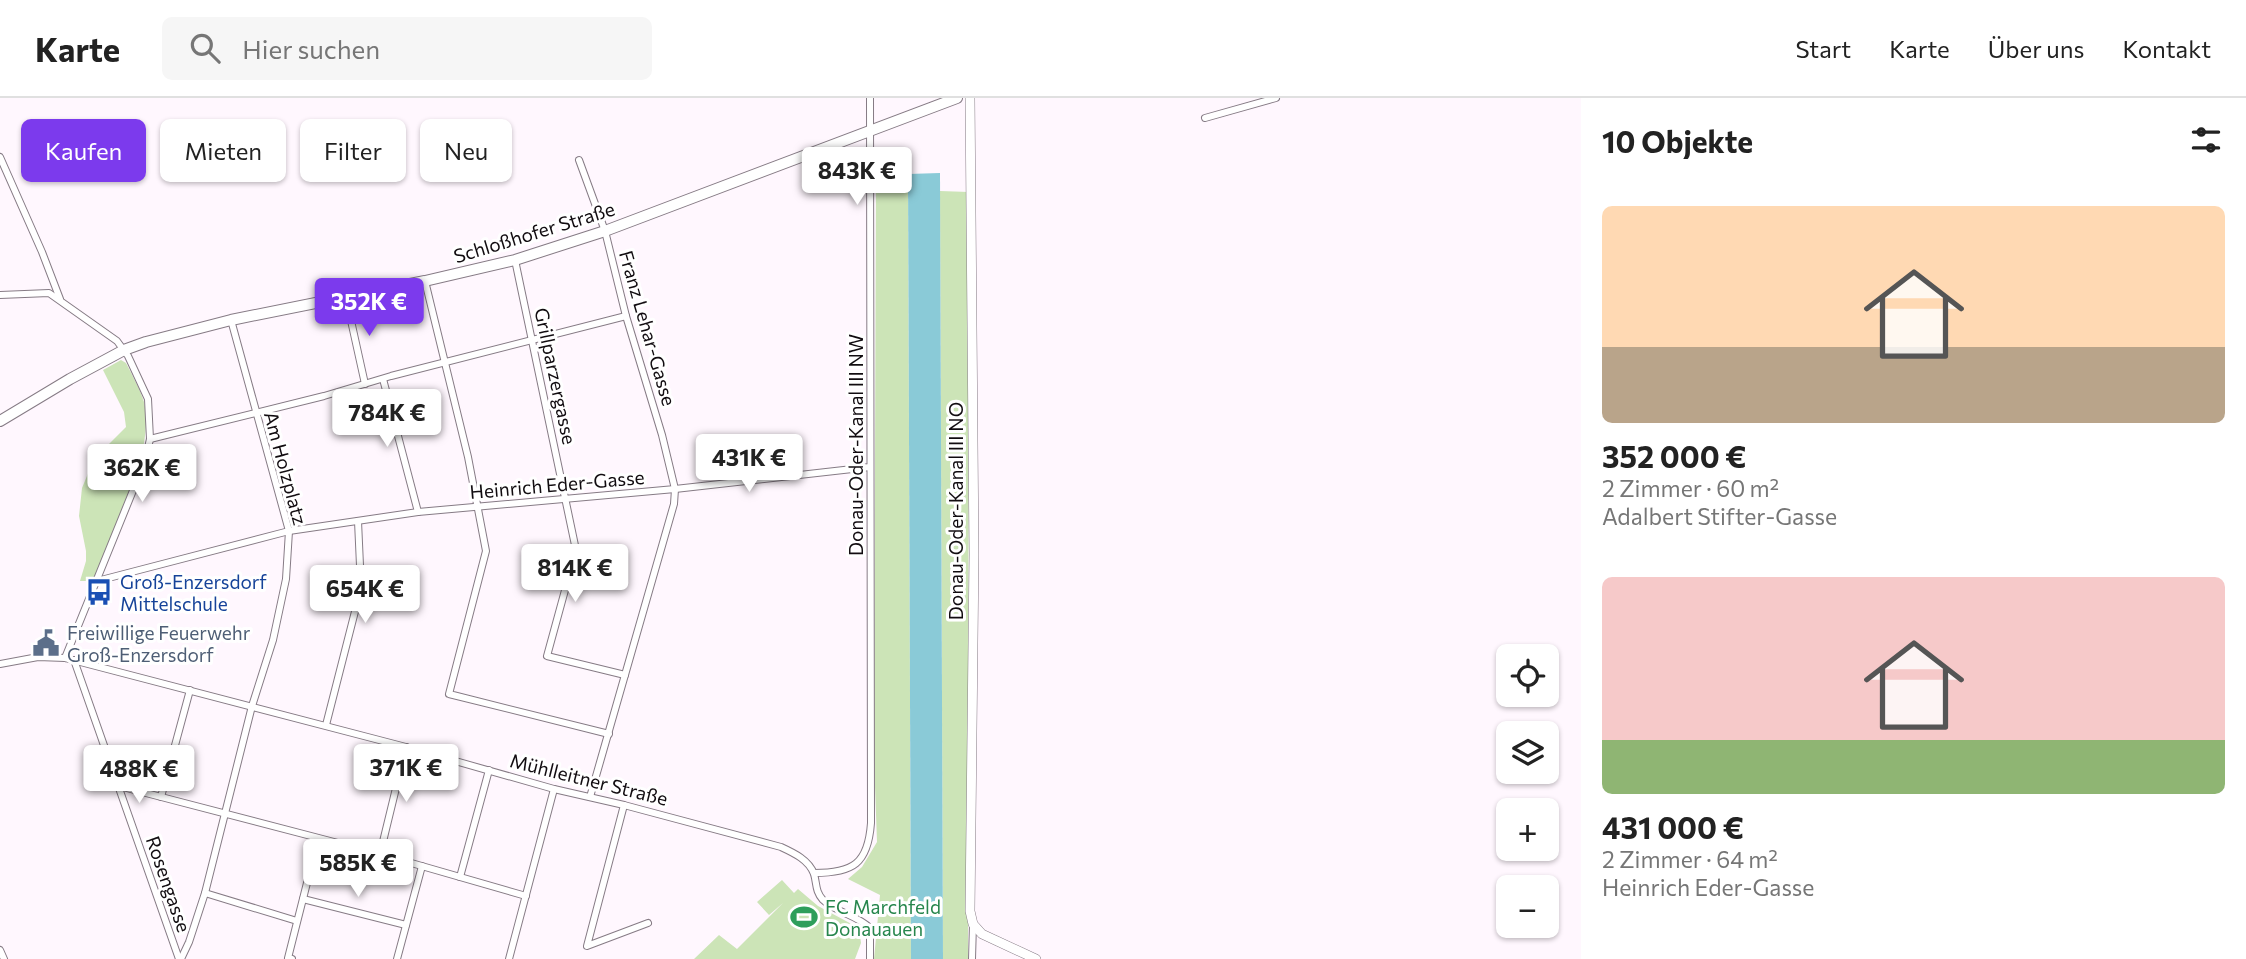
<!DOCTYPE html>
<html lang="de">
<head>
<meta charset="utf-8">
<style>
  body { margin:0; font-family:Commissioner,sans-serif; background:#f6f6f6; color:#222; height:100vh; display:flex; flex-direction:column; font-size:26px; white-space:nowrap }
  * { box-sizing:border-box; margin:0 }
  p { font-size:23px; color:#767676 }
  .icon { flex:none; width:38px; height:38px; fill:none; stroke:currentColor; stroke-width:2; stroke-linecap:round; stroke-linejoin:round }
  .map { position:relative; flex:1; overflow:hidden }
  .panel { display:flex; flex-direction:column; background:#fff; width:665px }
  .panel>* { flex:none }
  .hud { position:absolute; left:21px; top:21px; width:665px; height:63px; display:flex; gap:14px }
  .buttons { position:absolute; left:1496px; top:546px; display:grid; gap:14px }
  .buttons a { display:grid; place-items:center; width:63px; height:63px; border-radius:10px; background:#fff; box-shadow:0 2px 5px #0004; font-size:35px }
  .price { position:absolute; translate:-50% -60px; padding:0 16px; border-radius:7px; background:#fff; color:#222; font-size:23px; line-height:46px; filter:drop-shadow(0 2px 4px #0008) }
  .price::after { content:''; position:absolute; left:50%; top:42px; width:21px; height:16px; margin-left:-10px; background:inherit; clip-path:polygon(0 0,100% 0,50% 100%) }
  .price.active { background:#7c3aed; color:#fff }
  ul { padding:0; list-style:none }
  li { display:grid; align-content:center; gap:14px; height:371px; padding:0 21px }
  li span { display:grid; place-items:center; height:217px; border-radius:10px; color:#555 }
  li>.icon { margin-inline-start:auto }
  span .icon { width:126px; height:126px; fill:#fffc; stroke-width:1 }
  li b { font-size:30px }
  h2 { display:flex; justify-content:space-between; align-items:center; height:84px; padding:0 21px; font-size:30px }
  .pill { padding:0 24px; border-radius:10px; background:#fff; box-shadow:0 2px 5px #0004; font-size:24px; line-height:63px }
  .pill.active { background:#7c3aed; color:#fff }
  header { display:flex; align-items:center; gap:42px; box-sizing:border-box; height:98px; padding:0 35px; background:#fff; border-bottom:2px solid #e0e0e0 }
  header strong { font-size:33px }
  nav { display:flex; gap:38px; margin-inline-start:auto; font-size:24px }
  .search { width:490px; height:63px; background:#f6f6f6; display:flex; align-items:center; gap:18px; box-sizing:border-box; padding:0 24px; border-radius:10px; color:#767676; font-size:26px }
  main { display:flex; flex:1; min-height:0 }
  .map>svg:first-child { display:block }
  .green { fill:#cce4b7 }
  .water { fill:#8acad7 }
  .lines { fill:none; stroke-linecap:round; stroke-linejoin:round }
  .street-casing { stroke:#867b85; stroke-width:8 }
  .secondary-casing { stroke:#867b85; stroke-width:10 }
  .primary-casing { stroke:#867b85; stroke-width:12 }
  .street { stroke:#fff; stroke-width:6 }
  .secondary { stroke:#fff; stroke-width:9 }
  .primary { stroke:#fff; stroke-width:10 }
  .labels { text-anchor:middle; dominant-baseline:central; stroke-width:6; stroke-linejoin:round; paint-order:stroke }
  .street-label { font-size:19px; fill:#110c10; stroke:#fff }
  .transit-label { font-size:19px; fill:#164399; stroke:#fff; text-anchor:start }
  .service-label { font-size:19px; fill:#4e5e75; stroke:#fff; text-anchor:start }
  .leisure-label { font-size:19px; fill:#27864d; stroke:#fff; text-anchor:start }
</style>
</head>
<body>
<header>
<strong>Karte</strong>
<div class="search"><svg class="icon" aria-label="search" viewBox="0 0 24 24"><circle cx="10" cy="10" r="6"/><path d="M15 15l6 6"/></svg>Hier suchen</div>
<nav><a>Start</a><a>Karte</a><a>Über uns</a><a>Kontakt</a></nav>
</header>
<main>
<div class="map">
<svg width="1581" height="861" viewBox="0 0 1581 861">
  <rect width="100%" height="100%" fill="#fff7fe"/>
  <g class="green">
    <path d="M876 76H908L911 861H874L880 797 848 781 862 769 877 744 874 661Z"/>
    <path d="M940 93 969 94 968 861H943Z"/>
    <path d="M121 262 126 265C132 277 140 291 144 304 156 355 112 435 93 483H80L86 463V453L79 418 82 390 94 361 126 329 124 314 103 272Z"/>
    <path d="M782 782 794 795 798 791 818 808 859 830 861 845 855 861H694L719 837 737 851 783 805 769 817 757 804Z"/>
  </g>
  <path class="water" d="M940 75 943 861H911L908 76Z"/>
  <g class="lines">
    <defs>
      <g id="street">
        <path d="M1205 20 1276 0"/>
        <path d="M0 59 42 154 60 201"/>
        <path d="M579 62 605 133 626 218 662 337 675 391 674 406 590 699"/>
        <path d="M515 162 576 452 547 558 625 577"/>
        <path d="M425 183 468 359 486 453 449 596 609 636"/>
        <path d="M0 197 49 195 117 243 128 258 148 301 150 341 145 363 65 560"/>
        <path d="M346 200 365 286"/>
        <path d="M383 281 418 414"/>
        <path d="M150 341 324 298 391 278 626 218"/>
        <path d="M97 483 289 433 418 414 675 391 870 369"/>
        <path d="M74 562 179 861"/>
        <path d="M0 566 38 559 65 560 406 649 554 691 624 707 781 749C794 755 809 762 814 776 817 786 815 793 823 802 835 814 857 817 870 830V861"/>
        <path d="M326 627 361 490 358 423"/>
        <path d="M119 688 380 756 526 798"/>
        <path d="M161 699 190 592"/>
        <path d="M624 707 587 848 648 825"/>
        <path d="M380 756 406 649"/>
        <path d="M814 775C853 775 868 766 871 725L870 0"/>
        <path d="M460 779 489 672"/>
        <path d="M205 795 252 608 273 542 286 481 289 433 231 222"/>
        <path d="M303 801 406 827"/>
        <path d="M0 852 4 861"/>
        <path d="M181 861 189 844 205 795 297 823"/>
        <path d="M292 861 288 860 310 773"/>
        <path d="M397 861 422 768"/>
        <path d="M509 861 554 691"/>
        <path d="M972 861 973 826"/>
      </g>
      <path id="secondary" d="M970 0 974 456 970 813 973 826 982 836 1036 861"/>
      <path id="primary" d="M0 323 70 281 124 252 146 244 231 222 425 183 515 162 605 133 957 0"/>
    </defs>
    <use href="#street" class="street-casing"/>
    <use href="#secondary" class="secondary-casing"/>
    <use href="#primary" class="primary-casing"/>
    <use href="#street" class="street"/>
    <use href="#secondary" class="secondary"/>
    <use href="#primary" class="primary"/>
  </g>
  <defs>
    <symbol id="bus-bare" viewBox="-9 -9 18 18"><path d="M-5-6H5V4H4V6H2V4H-2V6H-4V4H-5ZM-3.5-4V0h7V-4ZM-3.5 1.2v1.5H-2V1.2ZM2 1.2v1.5H3.5V1.2Z" fill="#1a4fb4" stroke="#fff" stroke-width="2.5" paint-order="stroke"/></symbol>
    <symbol id="civic-bare" viewBox="-9 -9 18 18"><path d="M-.6-6.5H3V-4.5H.6V-3L4-1V1h2V6H-6V1h2V-1L-.6-3ZM-1.2 2.5V6h2.4V2.5Z" fill="#5c6f8a" stroke="#fff" stroke-width="2.5" paint-order="stroke"/></symbol>
    <symbol id="stadium-bare" viewBox="-9 -9 18 18"><path d="M0-5a6.5 5 0 1 0 0 10a6.5 5 0 1 0 0-10ZM-3.5-1.8h7v3.6h-7Z" fill="#2e9e5b" stroke="#fff" stroke-width="2.5" paint-order="stroke"/></symbol>
  </defs>
  <g fill-rule="evenodd">
    <use href="#bus-bare" x="80" y="475" width="38" height="38"/>
    <use href="#civic-bare" x="27" y="526" width="38" height="38"/>
    <use href="#stadium-bare" x="785" y="800" width="38" height="38"/>
  </g>
  <g class="labels">
    <g class="street-label">
      <text transform="translate(534 134) rotate(-17)">Schloßhofer Straße</text>
      <text transform="translate(648 230) rotate(74)">Franz Lehar-Gasse</text>
      <text transform="translate(556 278) rotate(78)">Grillparzergasse</text>
      <text transform="translate(855 347) rotate(-90)">Donau-Oder-Kanal III NW</text>
      <text transform="translate(286 370) rotate(75)">Am Holzplatz</text>
      <text transform="translate(557 386) rotate(-5)">Heinrich Eder-Gasse</text>
      <text transform="translate(955 413) rotate(-90)">Donau-Oder-Kanal III NO</text>
      <text transform="translate(589 681) rotate(14)">Mühlleitner Straße</text>
      <text transform="translate(169 786) rotate(71)">Rosengasse</text>
    </g>
    <g class="transit-label">
      <text x="120" y="483">Groß-Enzersdorf<tspan x="120" dy="22">Mittelschule</tspan></text>
    </g>
    <g class="service-label">
      <text x="67" y="534">Freiwillige Feuerwehr<tspan x="67" dy="22">Groß-Enzersdorf</tspan></text>
    </g>
    <g class="leisure-label">
      <text x="825" y="808">FC Marchfeld<tspan x="825" dy="22">Donauauen</tspan></text>
    </g>
  </g>
</svg>
<div class="buttons">
<a><svg class="icon" aria-label="locate" viewBox="0 0 24 24"><circle cx="12" cy="12" r="6"/><path d="M12 2v4M12 18v4M2 12h4M18 12h4"/></svg></a>
<a><svg class="icon" aria-label="layers" viewBox="0 0 24 24"><path d="M12 4l9 5-9 5-9-5zM3 14l9 5 9-5"/></svg></a>
<a>+</a>
<a>−</a>
</div>
<b class="price" style="left:857px;top:109px">843K €</b>
<b class="price active" style="left:369px;top:240px">352K €</b>
<b class="price" style="left:387px;top:351px">784K €</b>
<b class="price" style="left:749px;top:396px">431K €</b>
<b class="price" style="left:142px;top:406px">362K €</b>
<b class="price" style="left:575px;top:506px">814K €</b>
<b class="price" style="left:365px;top:527px">654K €</b>
<b class="price" style="left:406px;top:706px">371K €</b>
<b class="price" style="left:139px;top:707px">488K €</b>
<b class="price" style="left:358px;top:801px">585K €</b>
<div class="hud">
<a class="pill active">Kaufen</a>
<a class="pill">Mieten</a>
<a class="pill">Filter</a>
<a class="pill">Neu</a>
</div>
</div>
<section class="panel">
<h2>10 Objekte<svg class="icon" aria-label="filters" viewBox="0 0 24 24"><path d="M4 7h16M4 17h16"/><circle cx="9" cy="7" r="2"/><circle cx="15" cy="17" r="2"/></svg></h2>
<ul>
<li><span style="background:linear-gradient(#ffd9b3 65%,#b9a48a 0)"><svg class="icon" aria-label="home" viewBox="0 0 24 24"><path d="M3 11l9-7 9 7M6 9v11h12V9"/></svg></span><div><b>352 000 €</b><p>2 Zimmer · 60 m²</p><p>Adalbert Stifter-Gasse</p></div></li>
<li><span style="background:linear-gradient(#f6c9c9 75%,#8fb573 0)"><svg class="icon" aria-label="home" viewBox="0 0 24 24"><path d="M3 11l9-7 9 7M6 9v11h12V9"/></svg></span><div><b>431 000 €</b><p>2 Zimmer · 64 m²</p><p>Heinrich Eder-Gasse</p></div></li>
</ul>
</section>
</main>
</body>
</html>
